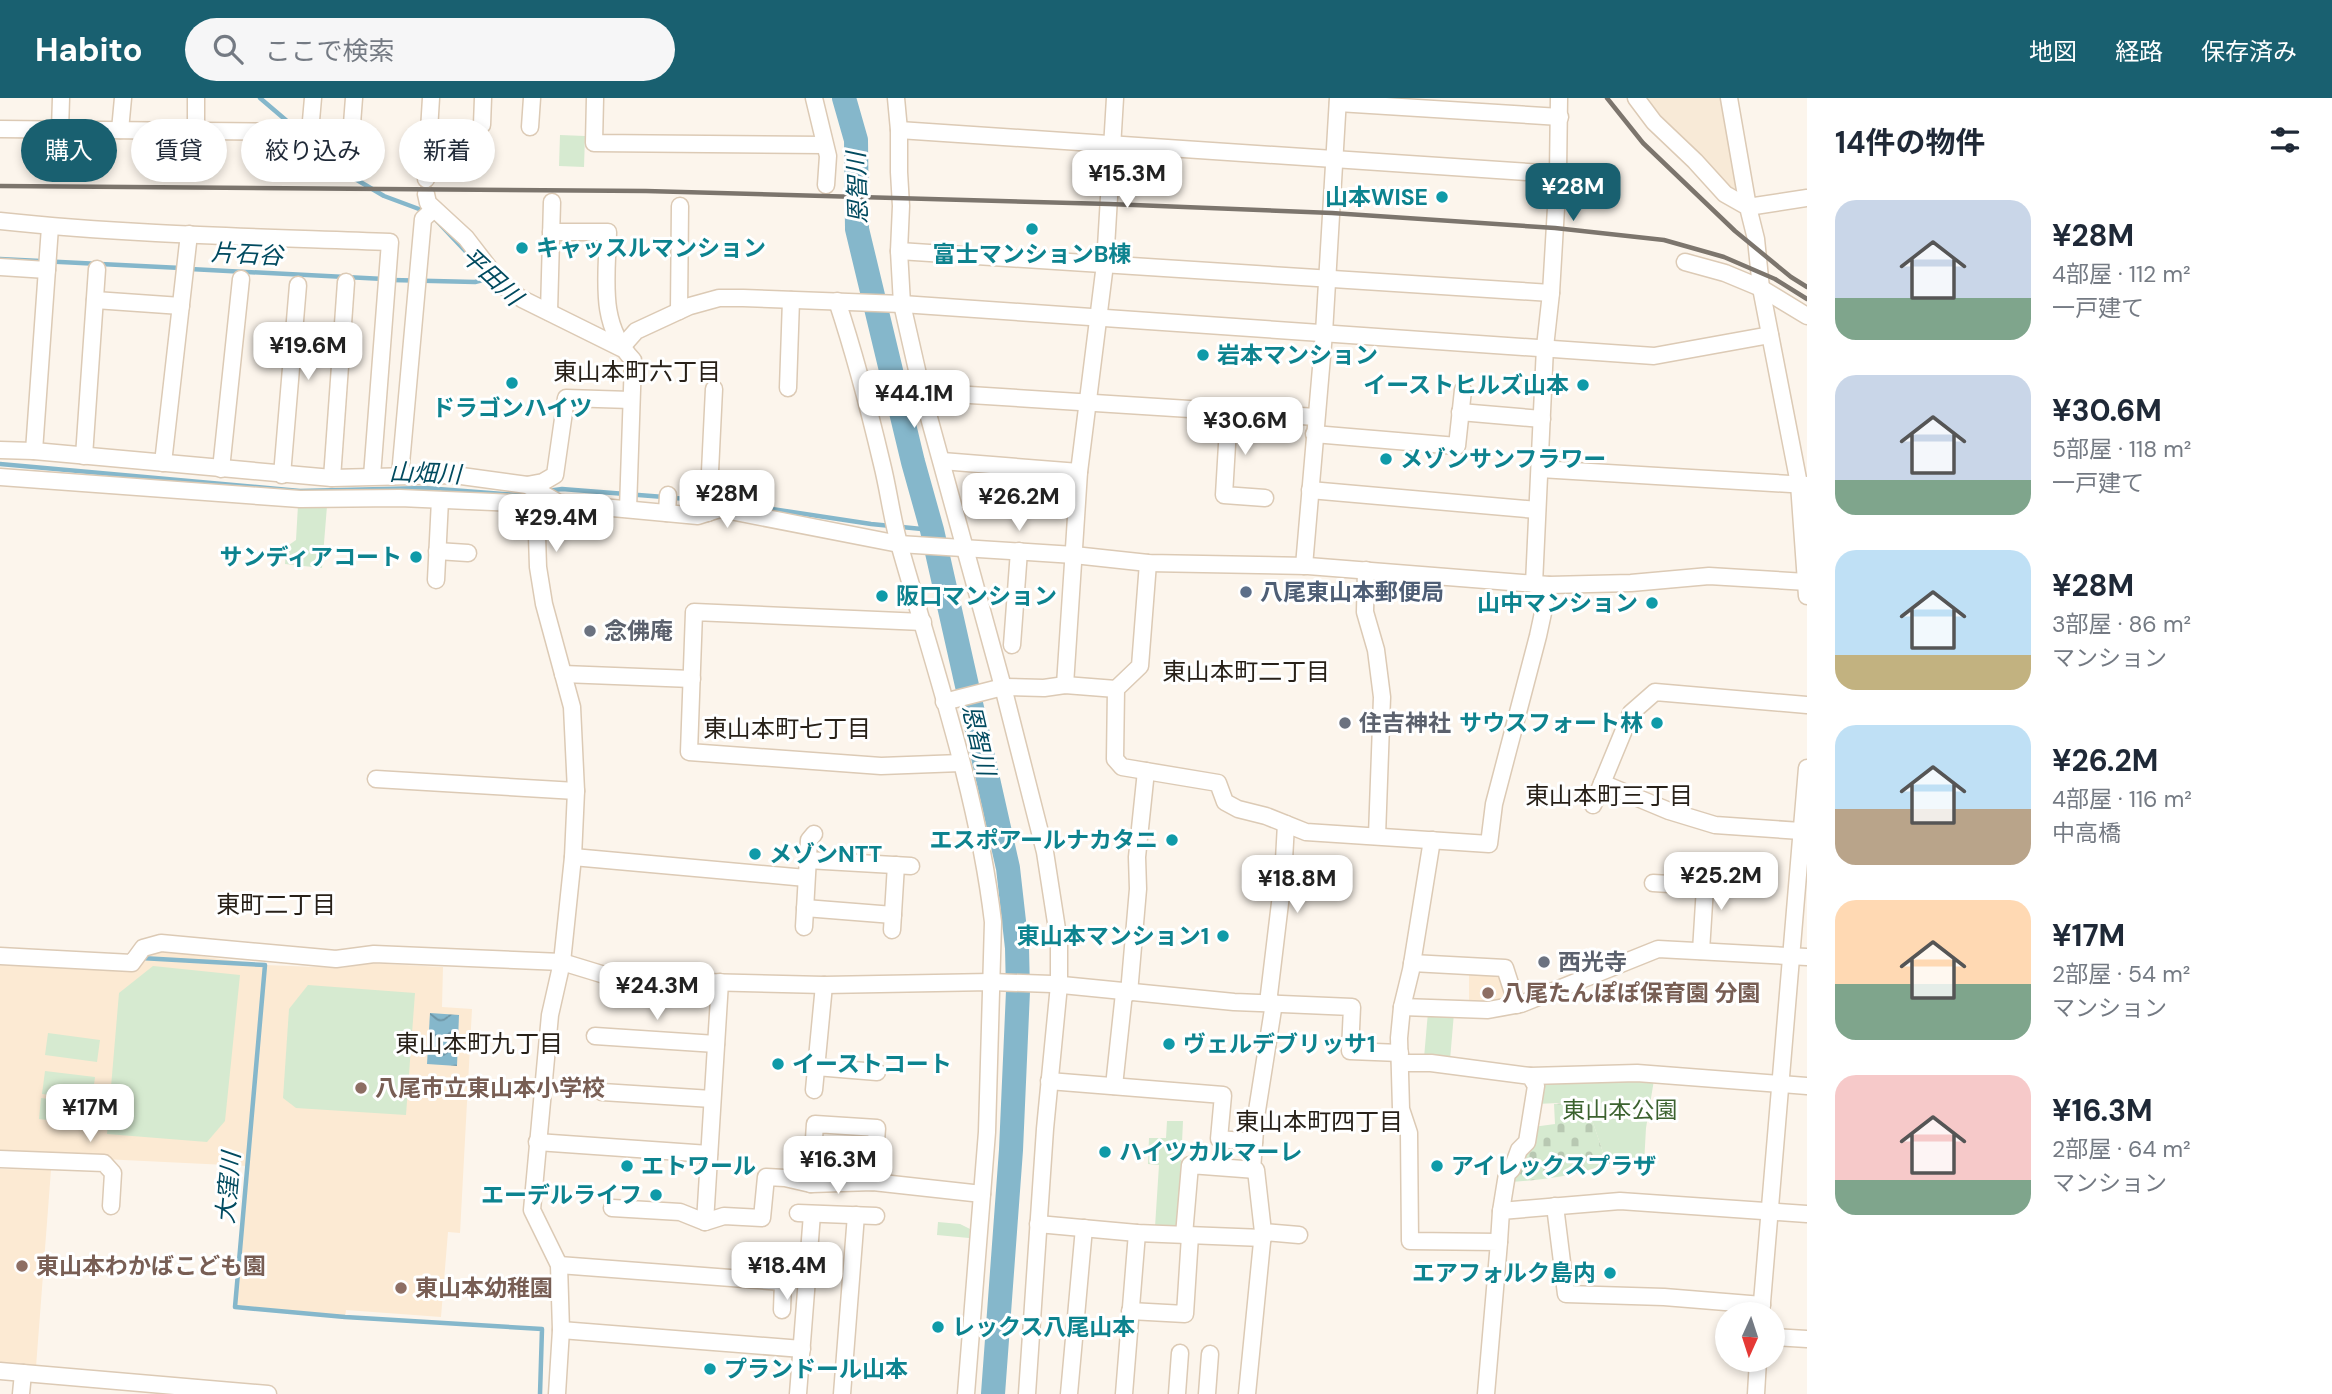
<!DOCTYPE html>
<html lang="ja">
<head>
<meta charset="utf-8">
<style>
  body { margin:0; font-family:"DM Sans","Noto Sans JP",sans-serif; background:#f6f6f7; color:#1f2937; height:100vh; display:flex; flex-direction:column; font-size:26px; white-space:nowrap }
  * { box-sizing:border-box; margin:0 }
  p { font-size:23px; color:#747a83 }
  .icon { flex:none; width:38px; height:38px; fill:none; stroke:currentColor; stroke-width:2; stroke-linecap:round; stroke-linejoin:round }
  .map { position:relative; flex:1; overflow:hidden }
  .sheet { display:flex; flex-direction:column; background:#fff; width:525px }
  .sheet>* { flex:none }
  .banner { position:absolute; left:21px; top:21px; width:665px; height:63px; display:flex; gap:14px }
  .needle { width:46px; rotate:183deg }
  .fabs { position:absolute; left:1715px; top:1204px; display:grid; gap:14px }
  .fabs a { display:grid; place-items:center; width:70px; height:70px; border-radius:50%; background:#fff; box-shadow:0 4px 10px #0003; font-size:35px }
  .price { position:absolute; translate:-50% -60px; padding:0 16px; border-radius:14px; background:#fff; color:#222; font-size:23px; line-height:46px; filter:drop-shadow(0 2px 4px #0008) }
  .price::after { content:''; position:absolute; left:50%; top:42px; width:21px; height:16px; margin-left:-10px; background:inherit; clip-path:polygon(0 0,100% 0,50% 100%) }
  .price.on { background:#196070; color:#fff }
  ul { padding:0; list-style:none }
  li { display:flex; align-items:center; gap:21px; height:175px; padding:0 28px }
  li span { display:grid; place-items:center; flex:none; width:196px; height:140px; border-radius:21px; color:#555 }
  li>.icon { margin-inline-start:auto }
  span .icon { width:84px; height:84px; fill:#fffc; stroke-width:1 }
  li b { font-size:30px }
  h2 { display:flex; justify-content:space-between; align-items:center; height:84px; padding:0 28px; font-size:30px }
  .tag { padding:0 24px; border-radius:32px; background:#fff; box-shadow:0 4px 10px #0003; font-size:24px; line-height:63px }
  .tag.on { background:#196070; color:#fff }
  header { display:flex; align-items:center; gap:42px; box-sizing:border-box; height:98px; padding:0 35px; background:#196070; color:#fff }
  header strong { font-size:33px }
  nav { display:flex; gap:38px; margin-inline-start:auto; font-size:24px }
  .search { width:490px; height:63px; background:#f6f6f7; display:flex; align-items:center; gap:18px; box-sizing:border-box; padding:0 24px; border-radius:38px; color:#747a83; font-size:26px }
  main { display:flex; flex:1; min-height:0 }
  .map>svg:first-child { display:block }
  .commercial { fill:#f8ead7 }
  .built { fill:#fcead3 }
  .cemetery { fill:url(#cemetery-stones) }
  .park { fill:#d6ead0 }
  .water { fill:url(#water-waves) }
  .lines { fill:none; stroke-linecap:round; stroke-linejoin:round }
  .stream { stroke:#85b7cb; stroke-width:4.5 }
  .river { stroke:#85b7cb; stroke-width:24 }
  .minor-casing { stroke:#dccab5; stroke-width:19 }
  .minor { stroke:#fff; stroke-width:16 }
  .rail { stroke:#7c756d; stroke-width:4.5 }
  .culture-dot { fill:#0f9aa8; stroke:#fff; stroke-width:2.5 }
  .service-dot { fill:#5c6f8a; stroke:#fff; stroke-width:2.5 }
  .worship-dot { fill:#6b7280; stroke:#fff; stroke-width:2.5 }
  .education-dot { fill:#8d6e63; stroke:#fff; stroke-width:2.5 }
  .labels { text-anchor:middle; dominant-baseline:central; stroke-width:6; stroke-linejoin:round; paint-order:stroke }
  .culture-label { font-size:23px; font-weight:bold; fill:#0d838f; stroke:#fff; text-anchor:start }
  .service-label { font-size:23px; font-weight:bold; fill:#4e5e75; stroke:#fff; text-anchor:start }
  .worship-label { font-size:23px; font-weight:bold; fill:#5b616d; stroke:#fff; text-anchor:start }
  .education-label { font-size:23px; font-weight:bold; fill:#785e54; stroke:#fff; text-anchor:start }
  .park-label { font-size:23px; fill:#3c622f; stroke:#fff }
  .water-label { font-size:24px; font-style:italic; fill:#014a5f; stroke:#fff }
  .neighbourhood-label { font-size:24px; fill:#282119; stroke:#fff }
</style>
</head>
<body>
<header>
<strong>Habito</strong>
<div class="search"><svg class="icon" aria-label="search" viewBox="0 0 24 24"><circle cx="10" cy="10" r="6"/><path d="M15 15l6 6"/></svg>ここで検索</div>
<nav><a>地図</a><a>経路</a><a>保存済み</a></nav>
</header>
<main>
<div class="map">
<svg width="1807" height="1296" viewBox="0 0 1807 1296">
  <defs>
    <pattern id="cemetery-stones" width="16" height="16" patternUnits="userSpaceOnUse" patternTransform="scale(1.75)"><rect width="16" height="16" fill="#d6ead0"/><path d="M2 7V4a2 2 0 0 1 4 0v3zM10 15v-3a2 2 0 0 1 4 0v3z" fill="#b8c8b2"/></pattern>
    <pattern id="water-waves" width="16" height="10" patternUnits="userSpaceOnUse" patternTransform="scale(1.75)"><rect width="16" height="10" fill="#85b7cb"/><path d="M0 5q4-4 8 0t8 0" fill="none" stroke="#6d94a4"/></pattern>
  </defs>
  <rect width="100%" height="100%" fill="#fcf5ec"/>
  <path class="commercial" d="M1646 0H1723L1738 90 1733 91 1687 48Z"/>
  <g class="built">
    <path d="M155 852 265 867 342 870 367 865 443 869 442 909 472 911 460 1135 448 1134 441 1219 346 1212 345 1219 235 1209 247 1068 0 1056V862L134 869 150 854Z"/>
    <path d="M1469 874H1494L1501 878 1507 899 1504 906 1469 909Z"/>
    <path d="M0 1071 51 1072 36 1269 0 1265Z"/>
  </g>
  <path class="cemetery" d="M1581 1004 1593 1025 1607 1066C1576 1078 1542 1082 1509 1084L1533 1029 1555 1026 1554 1006Z"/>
  <g class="park">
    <path d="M560 37 585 38 584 69 559 68Z"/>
    <path d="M298 407 327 408 322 470 285 466 286 449 296 442Z"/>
    <path d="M153 868 240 877 225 1023 207 1044 107 1036 119 895Z"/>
    <path d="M308 887 415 895 406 1017 296 1010 283 1000 289 911Z"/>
    <path d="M1428 914 1454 915 1450 962 1424 960Z"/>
    <path d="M48 935 100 942 97 964 45 957Z"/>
    <path d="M45 973 95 979 92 1002 42 996Z"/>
    <path d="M1654 982 1646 1030 1644 1066H1607L1593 1025 1581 1004 1536 1006 1539 984Z"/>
    <path d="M41 1000 92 1006 89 1027 39 1021Z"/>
    <path d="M1167 1023H1183L1178 1130 1155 1129 1159 1067 1148 1066 1149 1040H1166Z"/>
    <path d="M938 1124 960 1126 970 1131 969 1140 937 1137Z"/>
  </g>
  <path class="water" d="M430 915 459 917 457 968 427 966Z"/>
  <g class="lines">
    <g class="stream">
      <path d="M260 0 294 29"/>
      <path d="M302 38 320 60 384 98 427 114"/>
      <path d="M436 122 471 159"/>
      <path d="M0 161 181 170"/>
      <path d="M190 171 384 181"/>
      <path d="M392 182 475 184 491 180"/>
      <path d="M0 366 300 393 425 390 517 397 531 395"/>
      <path d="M547 393 562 391 664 399"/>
      <path d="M672 400 713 402 871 426 932 432"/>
      <path d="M141 860 265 867 235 1209 345 1219 542 1231 540 1296"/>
    </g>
    <path class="river" d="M844 0 856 42 857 131 913 364 932 432 1008 770 1017 850 1018 893 1011 1052 993 1296"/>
    <defs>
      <g id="minor">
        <path d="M595 0 594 45 824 47"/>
        <path d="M814 0 828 58 826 87"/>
        <path d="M896 0 899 32V74L901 108 899 153 902 206 922 294 1003 589 1045 754 1059 844V887L1045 1031 1027 1296"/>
        <path d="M1636 0 1654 24 1695 63 1725 96 1748 109 1756 141 1761 190 1799 386 1807 498"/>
        <path d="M1729 0 1748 109 1807 100"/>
        <path d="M1338 5 1560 19"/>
        <path d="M482 27 483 0"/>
        <path d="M530 29 532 0"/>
        <path d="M0 31 310 34 313 0"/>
        <path d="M60 32 61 0"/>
        <path d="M120 32 123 0"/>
        <path d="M196 32V0"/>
        <path d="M899 32 1558 76"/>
        <path d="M310 34 351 40"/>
        <path d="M349 65 354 0"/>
        <path d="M426 81 431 0"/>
        <path d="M426 96 428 105 466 140 503 188 522 201 621 250 636 233 690 208 719 200H743L902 206 1654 258 1770 237"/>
        <path d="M0 123C130 137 260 139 390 144L372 378"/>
        <path d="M551 134H608C607 180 598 226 633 262L628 411"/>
        <path d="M899 153 1551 195"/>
        <path d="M1685 164 1725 175 1761 190 1807 218"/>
        <path d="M0 169 47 172"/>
        <path d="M95 202 181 208"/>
        <path d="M837 203C855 257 869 311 882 366 889 394 892 422 900 449 935 572 978 697 993 824L987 1034 966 1296"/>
        <path d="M679 213 680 108"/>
        <path d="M549 214 552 104"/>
        <path d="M788 290 791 202"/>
        <path d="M922 294 1316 319"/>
        <path d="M1229 313 1224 397 1265 400"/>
        <path d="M1460 314 1542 321"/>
        <path d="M1314 336 1457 348 1463 292"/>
        <path d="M0 352 34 353 332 380 454 377 527 387 559 405 698 418 720 411 899 446 1074 457 1148 465 1308 468 1549 487 1631 485 1709 478 1807 484"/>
        <path d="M34 353 50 129"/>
        <path d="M84 358 97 171"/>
        <path d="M942 363 1079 374"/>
        <path d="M163 365 189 136"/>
        <path d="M221 371 241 181"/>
        <path d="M1540 371 1807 387"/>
        <path d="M282 377 298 187"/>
        <path d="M400 377 423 121 434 111"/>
        <path d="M0 379 300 401 400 400 536 406"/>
        <path d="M332 380 346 184"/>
        <path d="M527 387 543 384 555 377 566 300 631 302"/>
        <path d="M1310 392 1537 412"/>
        <path d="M544 397 536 406 538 469 544 506 572 609 576 693 573 759 562 864 550 917 532 1112 559 1167 561 1232 557 1296"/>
        <path d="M667 415 668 397"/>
        <path d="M708 415 714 291"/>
        <path d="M437 453 468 455"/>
        <path d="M1148 465 1140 568 1116 591 1115 661 1122 669 1218 685 1225 704 1238 711 1266 718 1306 734 1489 746 1494 706 1538 538 1549 487"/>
        <path d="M1304 468 1324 235 1338 0"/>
        <path d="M1366 472 1365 514 1376 552 1382 599 1377 738"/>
        <path d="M436 482 440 402"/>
        <path d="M1534 486 1545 249 1551 195 1558 76 1559 0"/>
        <path d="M923 524 694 514 689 654 881 668 961 665"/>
        <path d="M1012 547 1019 453"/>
        <path d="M563 576 692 581"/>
        <path d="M1065 587 1079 374 1105 166 1115 0"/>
        <path d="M944 604 1003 589 1044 590 1065 587 1116 591"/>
        <path d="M376 681 576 693"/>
        <path d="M1602 685 1669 713 1715 727 1801 733"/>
        <path d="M1593 707 1631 615 1655 594 1807 607"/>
        <path d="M1432 742 1411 872 1402 909 1399 940 1401 1011 1409 1035 1410 1143 1499 1144 1486 1296"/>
        <path d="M573 759 806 780"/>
        <path d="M807 762 911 768"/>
        <path d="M1653 785 1736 790"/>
        <path d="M805 810 893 817"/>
        <path d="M804 829 809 742 814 736"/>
        <path d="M892 832 896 767"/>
        <path d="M1701 853 1706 773"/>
        <path d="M0 858 132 865 143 850 161 845 336 861 374 856 562 864 621 882 824 887 991 884 1052 886 1234 904 1352 909 1350 953 1400 955"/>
        <path d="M1412 865 1505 870 1517 907"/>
        <path d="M1129 895 1138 791 1137 759 1146 673"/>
        <path d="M1268 905 1283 780 1286 726"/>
        <path d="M1402 909 1488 912 1521 906 1658 851 1807 859"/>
        <path d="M595 938 716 946"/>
        <path d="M1400 965H1431L1530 978 1536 988 1527 1044 1519 1052 1512 1071 1507 1076 1501 1113"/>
        <path d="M816 969 877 974"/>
        <path d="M1530 978 1637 975 1807 988"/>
        <path d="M1049 983 1223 997 1219 1041 1254 1044"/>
        <path d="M1114 988 1124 895"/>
        <path d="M814 992 824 887"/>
        <path d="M602 994 712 1001"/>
        <path d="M537 1044 709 1056"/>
        <path d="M0 1061 104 1065 113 1075 111 1108"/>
        <path d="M1252 1072 1256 1019 1274 905"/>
        <path d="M811 1086 815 1026 877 1030 873 1084"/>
        <path d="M1555 1108 1566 1196 1664 1199 1762 1207"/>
        <path d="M612 1110 680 1114 705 1124 724 1118 762 1120 766 1079 785 1080 811 1086 873 1084 982 1096"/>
        <path d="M798 1115 876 1118"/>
        <path d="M705 1124 720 884"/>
        <path d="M1038 1126 1137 1135 1263 1140"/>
        <path d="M1263 1134 1299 1137"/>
        <path d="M1184 1137 1190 1067 1256 1072 1263 1134 1247 1296"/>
        <path d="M1499 1144 1501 1113 1620 1103 1807 1116"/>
        <path d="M559 1167 783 1184 782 1212"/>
        <path d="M1130 1213 1185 1216 1190 1138"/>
        <path d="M1761 1216 1807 670"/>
        <path d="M561 1232 802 1251"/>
        <path d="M1773 1239 1807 1241"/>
        <path d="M0 1273 268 1296"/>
        <path d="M21 1296 23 1275"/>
        <path d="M798 1296 812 1116"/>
        <path d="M842 1296 856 1117"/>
        <path d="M1069 1296 1084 1130"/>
        <path d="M1124 1296 1137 1135"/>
        <path d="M1177 1296 1180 1255"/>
        <path d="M1207 1296 1210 1256"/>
        <path d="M1756 1296 1758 1262"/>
      </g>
    </defs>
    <use href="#minor" class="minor-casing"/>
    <use href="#minor" class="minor"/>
    <g class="rail">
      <path d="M1607 0 1643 45 1735 133 1791 179 1807 189"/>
      <path d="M0 88 646 93 1109 106 1332 115 1555 130 1664 142 1724 159 1775 181 1807 201"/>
    </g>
  </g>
  <g class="culture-dot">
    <circle cx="1442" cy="99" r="7"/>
    <circle cx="1032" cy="131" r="7"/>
    <circle cx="522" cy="150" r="7"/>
    <circle cx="1203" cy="257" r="7"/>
    <circle cx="512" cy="285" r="7"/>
    <circle cx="1583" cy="287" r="7"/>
    <circle cx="1386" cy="361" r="7"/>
    <circle cx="416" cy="459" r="7"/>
    <circle cx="882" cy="498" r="7"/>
    <circle cx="1652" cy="505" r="7"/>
    <circle cx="1657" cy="625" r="7"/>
    <circle cx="1172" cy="742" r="7"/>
    <circle cx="755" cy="756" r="7"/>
    <circle cx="1223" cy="838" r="7"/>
    <circle cx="1169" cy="946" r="7"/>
    <circle cx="778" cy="966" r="7"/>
    <circle cx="1105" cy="1054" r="7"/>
    <circle cx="627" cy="1068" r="7"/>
    <circle cx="1437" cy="1068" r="7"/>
    <circle cx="656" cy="1097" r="7"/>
    <circle cx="1610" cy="1175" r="7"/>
    <circle cx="938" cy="1229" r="7"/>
    <circle cx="710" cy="1271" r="7"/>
  </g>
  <circle class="service-dot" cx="1246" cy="494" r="7"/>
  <g class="worship-dot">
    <circle cx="590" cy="533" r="7"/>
    <circle cx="1345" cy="625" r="7"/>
    <circle cx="1544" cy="864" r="7"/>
  </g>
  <g class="education-dot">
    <circle cx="1488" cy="895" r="7"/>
    <circle cx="361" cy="990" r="7"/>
    <circle cx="22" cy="1168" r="7"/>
    <circle cx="401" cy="1190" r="7"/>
  </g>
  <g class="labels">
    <g class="culture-label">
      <text x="1428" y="99" text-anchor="end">山本WISE</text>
      <text x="536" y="150">キャッスルマンション</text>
      <text x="1032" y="156" text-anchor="middle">富士マンションB棟</text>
      <text x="1217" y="257">岩本マンション</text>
      <text x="1569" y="287" text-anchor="end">イーストヒルズ山本</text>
      <text x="512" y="310" text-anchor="middle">ドラゴンハイツ</text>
      <text x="1400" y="361">メゾンサンフラワー</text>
      <text x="402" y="459" text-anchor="end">サンディアコート</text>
      <text x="896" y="498">阪口マンション</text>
      <text x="1638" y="505" text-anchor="end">山中マンション</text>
      <text x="1643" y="625" text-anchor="end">サウスフォート林</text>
      <text x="1158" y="742" text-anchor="end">エスポアールナカタニ</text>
      <text x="769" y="756">メゾンNTT</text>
      <text x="1209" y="838" text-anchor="end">東山本マンション1</text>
      <text x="1183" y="946">ヴェルデブリッサ1</text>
      <text x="792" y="966">イーストコート</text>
      <text x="1119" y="1054">ハイツカルマーレ</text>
      <text x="641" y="1068">エトワール</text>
      <text x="1451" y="1068">アイレックスプラザ</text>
      <text x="642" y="1097" text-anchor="end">エーデルライフ</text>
      <text x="1596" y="1175" text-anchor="end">エアフォルク島内</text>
      <text x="952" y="1229">レックス八尾山本</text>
      <text x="724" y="1271">プランドール山本</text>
    </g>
    <g class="service-label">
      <text x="1260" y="494">八尾東山本郵便局</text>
    </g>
    <g class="worship-label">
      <text x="604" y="533">念佛庵</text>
      <text x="1359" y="625">住吉神社</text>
      <text x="1558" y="864">西光寺</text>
    </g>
    <g class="education-label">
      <text x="1502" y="895">八尾たんぽぽ保育園 分園</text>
      <text x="375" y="990">八尾市立東山本小学校</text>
      <text x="36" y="1168">東山本わかばこども園</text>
      <text x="415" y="1190">東山本幼稚園</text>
    </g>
    <g class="park-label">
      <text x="1620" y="1012">東山本公園</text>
    </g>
    <g class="water-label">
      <text transform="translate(857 90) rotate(-92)">恩智川</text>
      <text transform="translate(247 156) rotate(3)">片石谷</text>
      <text transform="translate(492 178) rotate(43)">平田川</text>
      <text transform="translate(425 375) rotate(2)">山畑川</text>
      <text transform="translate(979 642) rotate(77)">恩智川</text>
      <text transform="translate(228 1090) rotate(-85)">大窪川</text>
    </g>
    <g class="neighbourhood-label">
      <text x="637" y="273">東山本町六丁目</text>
      <text x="1246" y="573">東山本町二丁目</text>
      <text x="787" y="630">東山本町七丁目</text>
      <text x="1609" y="697">東山本町三丁目</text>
      <text x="276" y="806">東町二丁目</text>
      <text x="479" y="945">東山本町九丁目</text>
      <text x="1319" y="1023">東山本町四丁目</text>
    </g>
  </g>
</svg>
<div class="fabs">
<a><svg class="needle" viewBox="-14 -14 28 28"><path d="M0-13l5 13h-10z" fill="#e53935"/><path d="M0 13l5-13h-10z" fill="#747a83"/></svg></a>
</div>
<b class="price" style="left:1127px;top:112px">¥15.3M</b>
<b class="price on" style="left:1573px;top:125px">¥28M</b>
<b class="price" style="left:308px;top:284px">¥19.6M</b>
<b class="price" style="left:914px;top:332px">¥44.1M</b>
<b class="price" style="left:1245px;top:359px">¥30.6M</b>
<b class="price" style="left:727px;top:432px">¥28M</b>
<b class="price" style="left:1019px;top:435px">¥26.2M</b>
<b class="price" style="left:556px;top:456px">¥29.4M</b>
<b class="price" style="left:1721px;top:814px">¥25.2M</b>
<b class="price" style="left:1297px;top:817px">¥18.8M</b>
<b class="price" style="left:657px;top:924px">¥24.3M</b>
<b class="price" style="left:90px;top:1046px">¥17M</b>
<b class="price" style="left:838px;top:1098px">¥16.3M</b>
<b class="price" style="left:787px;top:1204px">¥18.4M</b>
<div class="banner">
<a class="tag on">購入</a>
<a class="tag">賃貸</a>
<a class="tag">絞り込み</a>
<a class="tag">新着</a>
</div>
</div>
<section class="sheet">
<h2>14件の物件<svg class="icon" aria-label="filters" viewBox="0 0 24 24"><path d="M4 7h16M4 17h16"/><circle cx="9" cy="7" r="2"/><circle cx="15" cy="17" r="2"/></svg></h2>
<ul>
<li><span style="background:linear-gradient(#c9d6e8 70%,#7fa58c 0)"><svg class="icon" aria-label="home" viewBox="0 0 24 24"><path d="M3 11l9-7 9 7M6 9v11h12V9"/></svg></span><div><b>¥28M</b><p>4部屋 · 112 m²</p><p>一戸建て</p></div></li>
<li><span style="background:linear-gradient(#c9d6e8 75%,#7fa58c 0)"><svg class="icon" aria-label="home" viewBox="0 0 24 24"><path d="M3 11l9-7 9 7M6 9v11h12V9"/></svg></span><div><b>¥30.6M</b><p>5部屋 · 118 m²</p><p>一戸建て</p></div></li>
<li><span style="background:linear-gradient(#bfe0f5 75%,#c2b280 0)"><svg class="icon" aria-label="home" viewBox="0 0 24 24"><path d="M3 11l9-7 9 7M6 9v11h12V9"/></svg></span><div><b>¥28M</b><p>3部屋 · 86 m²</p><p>マンション</p></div></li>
<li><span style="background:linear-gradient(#bfe0f5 60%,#b9a48a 0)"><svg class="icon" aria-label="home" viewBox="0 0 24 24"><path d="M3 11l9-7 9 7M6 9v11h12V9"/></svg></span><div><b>¥26.2M</b><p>4部屋 · 116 m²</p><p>中高橋</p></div></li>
<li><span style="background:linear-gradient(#ffd9b3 60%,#7fa58c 0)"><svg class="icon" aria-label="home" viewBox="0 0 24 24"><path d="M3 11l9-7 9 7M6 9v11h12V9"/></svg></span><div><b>¥17M</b><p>2部屋 · 54 m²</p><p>マンション</p></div></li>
<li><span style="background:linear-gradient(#f6c9c9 75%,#7fa58c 0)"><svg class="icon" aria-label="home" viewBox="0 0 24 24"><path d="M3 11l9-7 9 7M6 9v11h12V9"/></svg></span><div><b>¥16.3M</b><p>2部屋 · 64 m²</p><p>マンション</p></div></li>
</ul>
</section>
</main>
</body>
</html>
